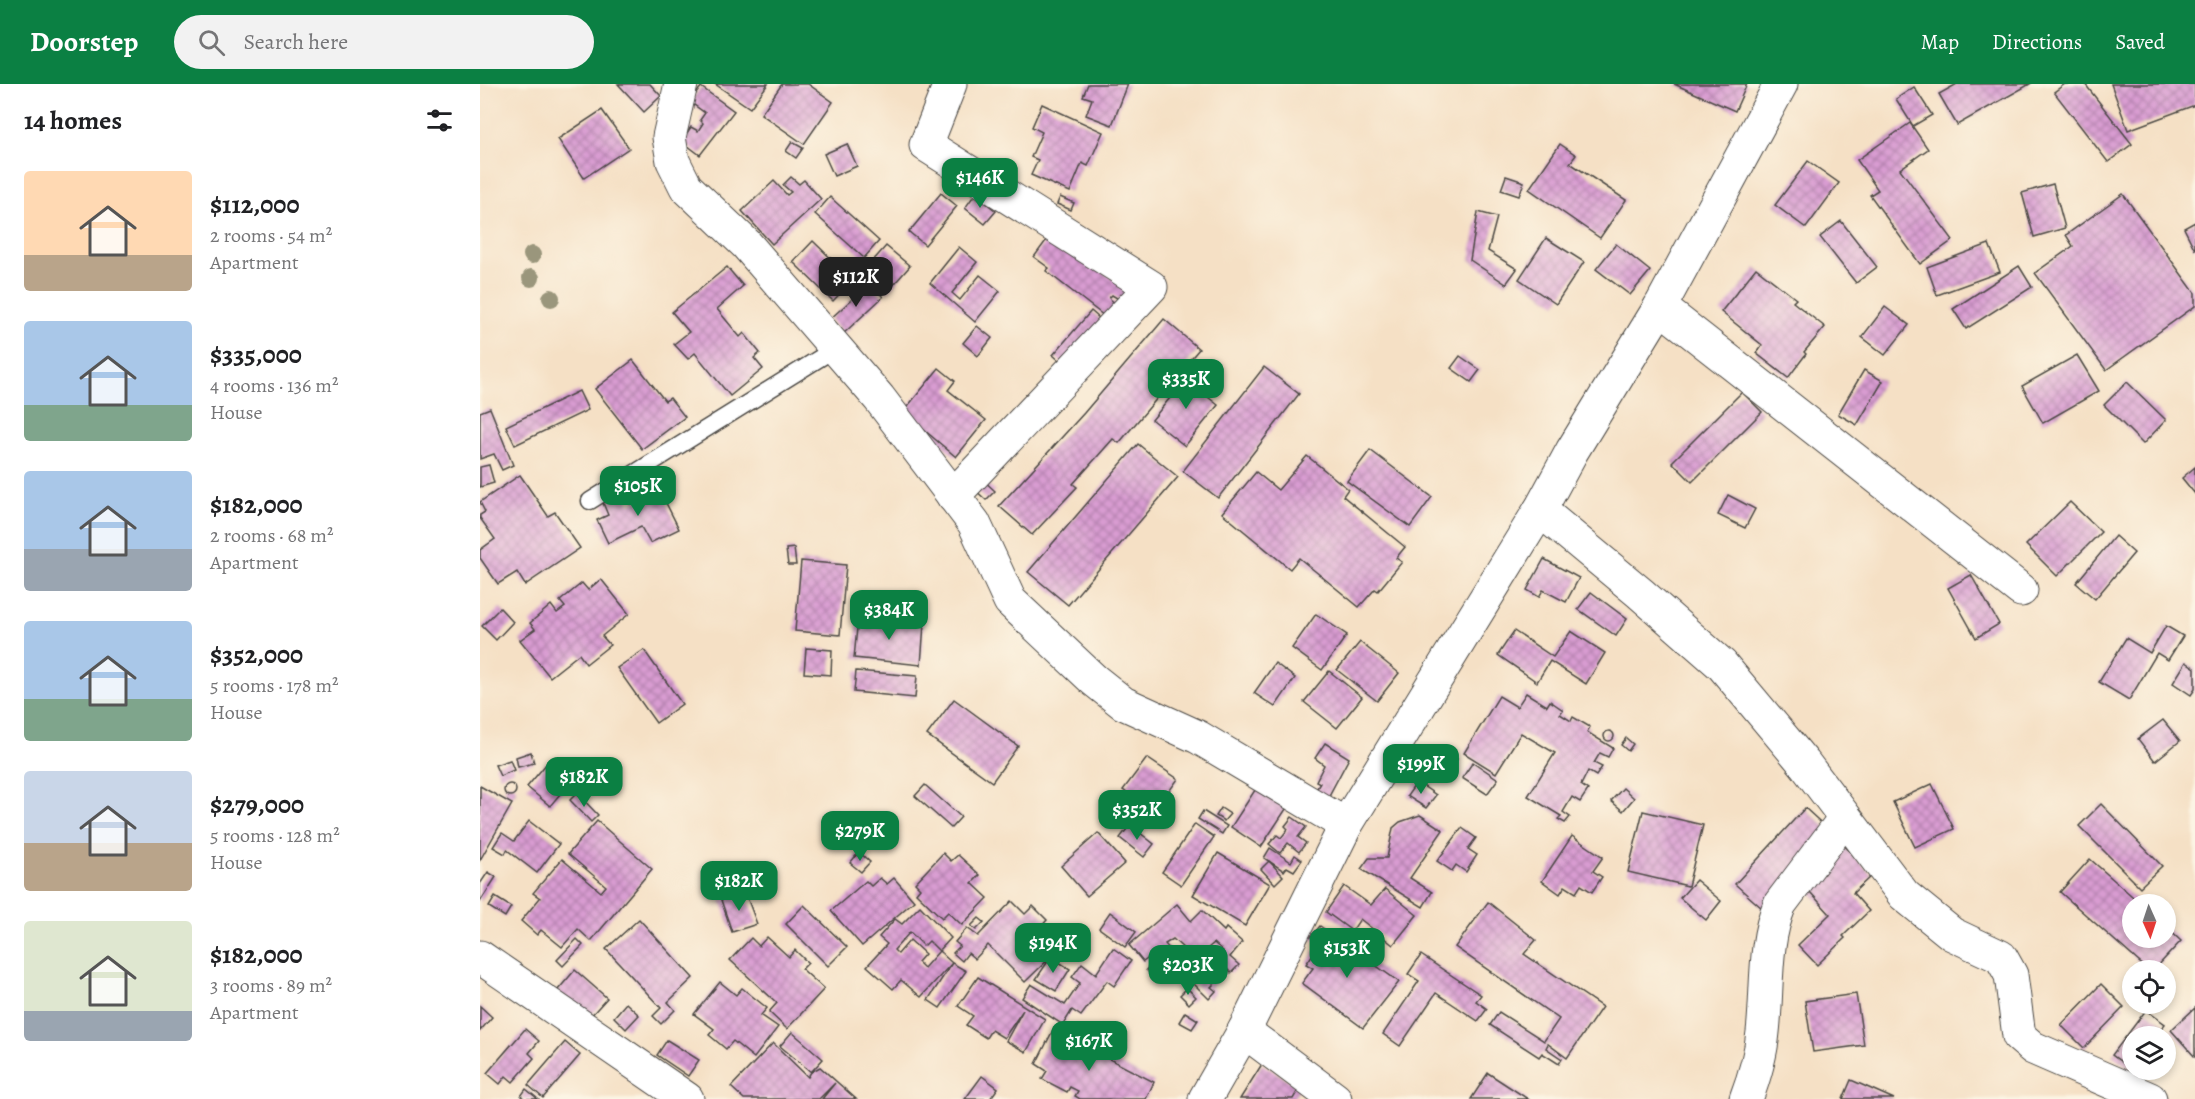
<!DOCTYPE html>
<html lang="en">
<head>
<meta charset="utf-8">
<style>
  body { margin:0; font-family:Alegreya,serif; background:#f2f2f2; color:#202124; height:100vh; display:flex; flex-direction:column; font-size:22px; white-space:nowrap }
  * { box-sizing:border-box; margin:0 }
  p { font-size:20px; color:#757577 }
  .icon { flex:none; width:33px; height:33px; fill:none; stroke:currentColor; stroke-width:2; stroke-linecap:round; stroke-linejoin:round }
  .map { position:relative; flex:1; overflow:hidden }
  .panel { display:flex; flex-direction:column; background:#fff; width:480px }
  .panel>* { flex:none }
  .needle { width:39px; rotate:177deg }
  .buttons { position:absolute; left:1642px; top:810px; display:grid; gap:12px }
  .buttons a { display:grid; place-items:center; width:54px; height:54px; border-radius:50%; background:#fff; box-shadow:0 3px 9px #0003; font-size:30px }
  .price { position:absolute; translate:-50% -51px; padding:0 14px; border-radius:12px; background:#0b8043; color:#fff; font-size:20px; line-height:39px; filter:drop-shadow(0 2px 3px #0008) }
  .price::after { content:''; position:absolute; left:50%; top:36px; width:18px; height:14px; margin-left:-9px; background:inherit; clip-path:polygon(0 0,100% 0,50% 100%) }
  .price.current { background:#222; color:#fff }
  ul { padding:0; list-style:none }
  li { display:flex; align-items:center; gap:18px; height:150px; padding:0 24px }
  li span { display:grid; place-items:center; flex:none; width:168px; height:120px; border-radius:6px; color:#555 }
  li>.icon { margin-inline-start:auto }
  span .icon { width:72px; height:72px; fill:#fffc; stroke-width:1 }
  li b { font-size:26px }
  h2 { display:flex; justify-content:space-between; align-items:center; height:72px; padding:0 24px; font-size:26px }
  header { display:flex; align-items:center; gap:36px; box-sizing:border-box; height:84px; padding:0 30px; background:#0b8043; color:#fff }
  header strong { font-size:28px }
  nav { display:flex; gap:33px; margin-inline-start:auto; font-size:21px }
  .search { width:420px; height:54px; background:#f2f2f2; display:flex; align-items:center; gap:15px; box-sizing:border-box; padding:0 21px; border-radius:33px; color:#757577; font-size:22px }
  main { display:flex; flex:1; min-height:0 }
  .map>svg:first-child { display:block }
  .building { fill:url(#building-cross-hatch); fill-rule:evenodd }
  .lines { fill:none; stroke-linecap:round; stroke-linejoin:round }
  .lane-casing { stroke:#494642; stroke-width:19 }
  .street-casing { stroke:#494642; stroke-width:35 }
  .secondary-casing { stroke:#494642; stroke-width:35 }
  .lane { stroke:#fff; stroke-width:16 }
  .street { stroke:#fff; stroke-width:33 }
  .secondary { stroke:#fff; stroke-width:33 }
  .tree { fill:#9a967c }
</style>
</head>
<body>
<header>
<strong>Doorstep</strong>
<div class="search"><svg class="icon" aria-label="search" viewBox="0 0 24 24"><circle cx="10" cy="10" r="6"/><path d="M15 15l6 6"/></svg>Search here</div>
<nav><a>Map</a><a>Directions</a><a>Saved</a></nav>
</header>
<main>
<section class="panel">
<h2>14 homes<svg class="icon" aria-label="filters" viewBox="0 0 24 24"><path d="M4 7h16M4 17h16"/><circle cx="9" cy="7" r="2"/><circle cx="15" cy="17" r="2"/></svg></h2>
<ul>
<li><span style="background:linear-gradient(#ffd9b3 70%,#b9a48a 0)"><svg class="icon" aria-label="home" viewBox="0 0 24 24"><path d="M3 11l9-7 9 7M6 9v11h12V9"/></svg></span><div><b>$112,000</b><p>2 rooms · 54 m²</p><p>Apartment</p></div></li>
<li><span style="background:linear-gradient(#a9c7e8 70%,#7fa58c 0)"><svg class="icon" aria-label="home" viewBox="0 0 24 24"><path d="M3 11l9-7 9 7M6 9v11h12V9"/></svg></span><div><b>$335,000</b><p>4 rooms · 136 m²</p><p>House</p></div></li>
<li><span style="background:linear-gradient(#a9c7e8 65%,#9aa5b1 0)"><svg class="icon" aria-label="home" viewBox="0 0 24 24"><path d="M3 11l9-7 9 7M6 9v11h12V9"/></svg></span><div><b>$182,000</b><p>2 rooms · 68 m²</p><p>Apartment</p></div></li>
<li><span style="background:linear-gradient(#a9c7e8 65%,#7fa58c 0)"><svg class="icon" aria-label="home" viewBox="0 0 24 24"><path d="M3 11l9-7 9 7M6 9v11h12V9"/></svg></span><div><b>$352,000</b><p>5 rooms · 178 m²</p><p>House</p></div></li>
<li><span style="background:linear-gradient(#c9d6e8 60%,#b9a48a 0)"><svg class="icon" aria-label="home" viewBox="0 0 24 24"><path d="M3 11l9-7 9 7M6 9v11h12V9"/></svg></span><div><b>$279,000</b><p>5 rooms · 128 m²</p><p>House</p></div></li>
<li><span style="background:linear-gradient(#dfe7d0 75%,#9aa5b1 0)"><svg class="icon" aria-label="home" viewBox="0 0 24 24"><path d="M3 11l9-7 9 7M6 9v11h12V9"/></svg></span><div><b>$182,000</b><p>3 rooms · 89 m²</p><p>Apartment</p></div></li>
</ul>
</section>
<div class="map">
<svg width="1715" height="1015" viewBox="0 0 1715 1015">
  <defs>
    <pattern id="building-cross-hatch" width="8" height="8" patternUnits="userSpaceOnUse" patternTransform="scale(1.5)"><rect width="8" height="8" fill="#d99cd2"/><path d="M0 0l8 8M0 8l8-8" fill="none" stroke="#b07fab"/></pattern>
  </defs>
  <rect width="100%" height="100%" fill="#fcf5e5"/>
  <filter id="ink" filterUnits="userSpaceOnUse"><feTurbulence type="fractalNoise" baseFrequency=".0167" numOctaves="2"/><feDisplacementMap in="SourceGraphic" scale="12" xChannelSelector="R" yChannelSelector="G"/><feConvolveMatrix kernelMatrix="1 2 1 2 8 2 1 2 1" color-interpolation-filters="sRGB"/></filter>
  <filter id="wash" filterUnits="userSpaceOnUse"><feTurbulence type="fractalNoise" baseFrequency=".008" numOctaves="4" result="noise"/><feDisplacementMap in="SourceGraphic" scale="24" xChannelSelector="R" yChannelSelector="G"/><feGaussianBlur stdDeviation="1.35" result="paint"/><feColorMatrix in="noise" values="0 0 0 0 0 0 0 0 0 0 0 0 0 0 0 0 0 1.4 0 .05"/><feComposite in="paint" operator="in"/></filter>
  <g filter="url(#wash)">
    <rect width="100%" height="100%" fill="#f5e0c5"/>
    <g id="blocks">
      <g class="building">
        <path d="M138 0H170L181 12 164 28Z"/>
        <path d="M235 0H288L270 24Z"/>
        <path d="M302 0H328L353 18 324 60 281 30Z"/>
        <path d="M608 0H648L632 41 606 31 612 15 603 12Z"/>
        <path d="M1194 0H1267L1255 27Z"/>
        <path d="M1477 0H1550L1477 41 1459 10Z"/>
        <path d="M1585 0H1605L1652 60 1628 78 1574 8Z"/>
        <path d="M1631 0H1715V21L1648 46Z"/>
        <path d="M221 3 254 27 220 71 195 52 207 49 211 43 218 47 223 39 220 36 225 29 210 18Z"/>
        <path d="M1434 3 1452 31 1433 42 1416 15Z"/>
        <path d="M562 20 623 48 608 82 602 79 590 108 551 91 558 76 551 73 562 48 552 43Z"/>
        <path d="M122 26 149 64 104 94 78 55Z"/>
        <path d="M1430 39 1448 65 1420 85 1473 156 1440 180 1390 111 1398 106 1377 76Z"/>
        <path d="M312 58 323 64 316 74 306 67Z"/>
        <path d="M367 60 377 82 354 92 344 70Z"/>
        <path d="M1080 60 1096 71 1090 79 1146 116 1120 154 1049 105Z"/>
        <path d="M1328 77 1359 99 1326 144 1295 121Z"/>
        <path d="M1026 92 1044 98 1039 112 1021 106Z"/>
        <path d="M311 93 319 100 324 96 341 115 292 160 262 127 294 97 307 111 311 108 303 101Z"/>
        <path d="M1573 100 1585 144 1554 153 1542 109Z"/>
        <path d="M461 109 477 122 445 161 429 148Z"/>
        <path d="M495 110 516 127 505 140 485 124Z"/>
        <path d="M1643 110 1715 209V222L1626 286 1555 189 1593 162 1586 151Z"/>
        <path d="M350 113 399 157 384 174 335 130Z"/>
        <path d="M580 113 594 119 591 126 577 120Z"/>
        <path d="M998 128 1017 133 1008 167 1037 185 1026 200 990 176Z"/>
        <path d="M1361 137 1397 183 1376 199 1340 153Z"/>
        <path d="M1715 138V166L1704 144Z"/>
        <path d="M571 150 651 208 645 219 632 211 629 214 638 222 628 235 566 187 569 184 554 173Z"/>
        <path d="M1066 154 1104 178 1076 220 1039 195Z"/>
        <path d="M333 157 373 196 353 217 313 178Z"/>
        <path d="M1136 160 1170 187 1150 211 1116 185Z"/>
        <path d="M1509 160 1520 188 1457 211 1447 183Z"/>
        <path d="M406 162 430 182 408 207 384 187Z"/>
        <path d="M479 163 497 178 472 209 480 216 500 191 520 207 495 238 450 199Z"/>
        <path d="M1539 182 1552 203 1486 245 1473 225Z"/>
        <path d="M247 183 263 202 237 225 260 253 264 249 280 269 274 274 283 285 250 312 215 269 208 275 194 260 209 248 192 228Z"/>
        <path d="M1276 184 1316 215 1313 218 1345 243 1324 268 1326 270 1308 294 1276 269 1282 261 1241 228Z"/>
        <path d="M390 199 403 213 363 250 350 235Z"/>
        <path d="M1405 223 1429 241 1405 271 1382 253Z"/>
        <path d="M611 227 627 241 589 285 573 271Z"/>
        <path d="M684 235 719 265 639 359 633 355 593 400 597 403 552 451 519 422 604 329Z"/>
        <path d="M497 242 512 254 498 272 483 259Z"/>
        <path d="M1597 271 1619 307 1563 339 1542 302Z"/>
        <path d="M980 272 1000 286 991 298 971 284Z"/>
        <path d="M153 276 185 317 190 314 205 333 162 365 115 305Z"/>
        <path d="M784 283 819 310 738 414 703 387Z"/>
        <path d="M459 284 475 297 468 306 506 336 476 373 423 328Z"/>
        <path d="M1384 286 1403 297 1377 341 1358 330Z"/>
        <path d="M719 290 732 301 724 310 738 321 705 362 672 336 707 293 713 298Z"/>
        <path d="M1647 298 1686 336 1663 360 1624 321Z"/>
        <path d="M99 307 108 326 35 361 26 342Z"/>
        <path d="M1262 308 1282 328 1212 398 1192 378Z"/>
        <path d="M10 324 33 381 22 386 14 370 0 375V328Z"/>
        <path d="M658 360 698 393 588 521 548 488Z"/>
        <path d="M890 366 952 413 930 443 867 397Z"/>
        <path d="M827 372 868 405 863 412 925 463 916 474 922 478 898 507 895 505 879 523 819 474 810 485 742 429 776 388 798 406Z"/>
        <path d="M9 381 14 399 0 403V383Z"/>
        <path d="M1715 383V410L1702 394Z"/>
        <path d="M40 391 68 432 75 428 100 464 45 501 37 488 18 500 0 474V466L15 455 0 434V431L5 428 0 418Z"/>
        <path d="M502 395 515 407 506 416 493 404Z"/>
        <path d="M179 405 199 445 170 459 161 443 128 459 117 436 128 431 123 419 145 409 150 420Z"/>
        <path d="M1248 411 1275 425 1265 444 1238 431Z"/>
        <path d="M1590 418 1621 448 1577 492 1546 461Z"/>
        <path d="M1635 452 1654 469 1615 515 1596 499Z"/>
        <path d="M314 464 316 481H308L306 465Z"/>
        <path d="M1064 475 1099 494 1086 518 1063 506 1059 513 1047 506Z"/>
        <path d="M321 477 366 481 360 551 315 547Z"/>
        <path d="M1491 491 1519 540 1496 554 1468 504Z"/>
        <path d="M121 495 149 530 122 552 130 561 106 580 99 570 70 593 40 556 55 545 50 539 71 521 77 529 85 523 80 517 102 499 108 506Z"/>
        <path d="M1111 508 1147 535 1136 552 1098 525Z"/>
        <path d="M20 524 33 538 16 556 2 542Z"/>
        <path d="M836 530 867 551 842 586 812 564Z"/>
        <path d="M378 534 444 540 441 581 374 574Z"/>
        <path d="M1686 542 1703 552 1688 576 1677 569 1649 616 1619 598 1646 554 1670 569Z"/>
        <path d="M1034 547 1073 573 1091 547 1125 569 1106 600 1070 577 1057 598 1018 571Z"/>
        <path d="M880 558 919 589 897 617 857 586Z"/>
        <path d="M326 564 352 566 351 591 324 589Z"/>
        <path d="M164 566 202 620 176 639 137 584Z"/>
        <path d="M1706 578 1715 584V605L1711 611 1693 599Z"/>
        <path d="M795 579 815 594 795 623 774 609Z"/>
        <path d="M376 587 437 592 435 614 374 608Z"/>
        <path d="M849 587 882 613 857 644 824 618Z"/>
        <path d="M1046 609 1067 622 1070 617 1083 626 1080 630 1091 637 1093 633 1110 643 1107 648 1133 664 1128 673 1120 669 1114 679 1122 683 1116 692 1108 687 1101 701 1108 706 1100 718 1092 713 1083 728 1090 733 1085 739 1078 735 1081 732 1048 712 1075 669 1041 649 1016 689 984 669 1019 612 1037 623Z"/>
        <path d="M474 615 538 662 512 698 447 651Z"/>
        <path d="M1683 636 1700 657 1675 677 1658 655Z"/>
        <circle cx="1129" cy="652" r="5"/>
        <path d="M1146 654 1153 660 1148 667 1141 661Z"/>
        <path d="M845 659 869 674 846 717 833 711 840 699 836 697 844 681 835 674Z"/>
        <path d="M957 663 977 675 971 685 951 673Z"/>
        <path d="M51 668 54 679 38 683 36 673Z"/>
        <path d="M667 674 698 695 674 728 643 706Z"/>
        <path d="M30 676 34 686 20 692 15 681Z"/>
        <path d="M993 678 1018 695 1007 710 982 694Z"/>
        <path d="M67 679 90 698 70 722 47 703Z"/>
        <path d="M937 698 956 711 946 724 927 712Z"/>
        <circle cx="30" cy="706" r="6"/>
        <path d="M1452 700 1474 745 1435 763 1413 718Z"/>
        <path d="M445 701 481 733 471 744 435 712Z"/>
        <path d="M0 702 32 720 0 776Z"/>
        <path d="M777 703 808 722 781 763 751 743Z"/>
        <path d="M1143 704 1154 714 1143 727 1131 717Z"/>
        <path d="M97 709 118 731 111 738 90 716Z"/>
        <path d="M1621 720 1682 782 1660 803 1599 742Z"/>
        <path d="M741 724 750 730 744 737 736 732Z"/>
        <path d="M1325 724 1349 746 1283 825 1255 800Z"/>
        <path d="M723 727 747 742 742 750 718 735Z"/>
        <path d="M1163 727 1223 741 1208 802 1148 788Z"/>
        <path d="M940 731 963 746 930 794 952 808 943 823 881 785 889 774H907L913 744 920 738Z"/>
        <path d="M812 733 826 743 818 753 826 759 819 768 808 759 800 769 789 760 797 751 801 754 808 745 805 742Z"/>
        <path d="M49 737 79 760 57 789 27 766 25 770 13 763 22 749 34 757Z"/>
        <path d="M117 737 172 785 111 857 98 845 82 863 61 846 57 851 41 837 60 814 53 809 82 775 121 808 126 802 88 770Z"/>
        <path d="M715 740 734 753 701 801 682 788Z"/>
        <path d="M650 741 674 760 664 773 640 754Z"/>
        <path d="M982 744 996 754 988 765 997 771 986 788 976 781 972 787 957 777Z"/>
        <path d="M618 749 645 779 607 812 581 782Z"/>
        <path d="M1092 752 1123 773 1113 787 1122 793 1112 808 1101 801 1096 809 1085 802 1080 810 1062 797Z"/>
        <path d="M1361 758 1392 791 1373 809 1389 827 1363 852 1365 854 1337 881 1318 861 1350 830 1320 797Z"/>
        <path d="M790 764 811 778 815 771 822 776 814 787 807 783 804 787 784 774Z"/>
        <path d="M379 768 390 778 381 788 370 779Z"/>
        <path d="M463 769 471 777 478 771 500 791 492 799 508 814 482 841 468 828 462 834 436 809 440 804 435 799Z"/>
        <path d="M738 769 790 800 765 842 713 811Z"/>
        <path d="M1610 775 1661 820H1653V854H1686V843L1701 857 1674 886H1668L1580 808Z"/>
        <path d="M789 777 803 792 795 800 781 785Z"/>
        <path d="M8 788 16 793 0 818V800Z"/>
        <path d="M400 794 407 800 414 794 434 817 382 862 351 827 386 797 391 802Z"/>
        <path d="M1216 796 1241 817 1226 836 1200 814Z"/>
        <path d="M864 802 891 821 905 805 937 831 913 861 880 835 872 847 846 828Z"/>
        <path d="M265 808 277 840 252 848 241 816Z"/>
        <path d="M15 813 31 823 25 833 9 823Z"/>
        <path d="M532 817 545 830 553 822 567 836 560 844 580 864 545 898 508 861 495 875 488 869 482 877 473 869 480 862 475 858 487 844 498 852Z"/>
        <path d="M1008 818 1056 856 1044 870 1122 923 1087 974 1068 960 1066 964 1082 975 1079 980 1062 969 1059 973 1010 941 1019 928 1064 957 1079 935 975 863Z"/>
        <path d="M697 820 711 837 722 826 744 847 746 844 762 858 750 873 759 881 751 889 748 886 741 893 729 883 743 867 734 859 715 875 693 855 685 860 697 874 689 880 678 867 663 878 649 861Z"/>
        <path d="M324 821 367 863 348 882 306 840Z"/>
        <path d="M440 822 471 854 459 867 472 879 486 887 460 924 448 916 472 879 441 913 421 896 413 905 387 882 407 860 399 853 415 835 422 840ZM430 848 444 862 449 857 459 867 444 884 438 878 445 870 430 856 418 870 414 866Z"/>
        <path d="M630 828 656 848 645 863 619 844Z"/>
        <path d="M499 834 504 838 496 846 491 842Z"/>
        <path d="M159 835 213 894 188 918 195 926 181 940 173 932 181 924 126 865Z"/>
        <path d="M840 842 919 898 883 944 822 899 833 884 826 880 840 860 831 853Z"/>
        <path d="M287 853 309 873 315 866 328 879 322 885 344 905 307 945 289 928 297 919 250 876 271 854 279 862Z"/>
        <path d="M97 855 103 861 83 882 77 876Z"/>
        <path d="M633 864 651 877 634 902 627 897 601 932 592 926 583 941 542 914 551 900 585 921 600 899 592 893 602 879 616 890Z"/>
        <path d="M941 871 1001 911 996 917 1007 925 998 937 956 909 920 962 903 950 939 897 928 890Z"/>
        <path d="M571 873 590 885 576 907 556 895Z"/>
        <path d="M673 878 685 889 679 897 666 886Z"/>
        <path d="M718 879 737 897 731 903 736 907 729 915 705 891Z"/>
        <path d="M95 886 127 914 108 935 77 907Z"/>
        <path d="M498 893 565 935 546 968 526 957 543 926 524 954 511 946 506 954 486 941 493 932 478 922Z"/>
        <path d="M240 898 256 911 262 904 287 924 281 931 298 943 274 974 253 957 246 965 229 951 234 945 214 930Z"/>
        <path d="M1621 900 1644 923 1604 964 1581 941Z"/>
        <path d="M707 904 716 913 709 920 700 911Z"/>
        <path d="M1376 910 1384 961 1333 968 1325 917Z"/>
        <path d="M146 919 159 931 146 945 134 933Z"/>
        <path d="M0 922 12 933 0 947Z"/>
        <path d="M1715 924V973L1691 946Z"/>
        <path d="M1666 926 1685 940 1675 952H1653L1651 985 1632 971Z"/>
        <path d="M705 928 718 936 712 945 699 938Z"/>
        <path d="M45 945 59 957 49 969 54 974 33 998 26 992 20 1000 7 989Z"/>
        <path d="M573 946 674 998 666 1015H600L595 1012 598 1007 590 1003 587 1008 562 995 567 987 556 980Z"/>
        <path d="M312 948 343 975 331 988 300 962Z"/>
        <path d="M187 956 219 976 208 992 177 971Z"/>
        <path d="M85 958 100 971 63 1014 48 1001Z"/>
        <path d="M293 959 328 993 331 988 340 983 376 1015H342L355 999 339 1015H264L251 1003Z"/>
        <path d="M782 980 820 1003 813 1015H760Z"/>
        <path d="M1008 989 1048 1015H991Z"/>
        <path d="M502 992 518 1004 510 1015H485Z"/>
        <path d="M1371 996 1414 1015H1363Z"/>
        <path d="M46 1005 58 1015H45L41 1012Z"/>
      </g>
    </g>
  </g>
  <g filter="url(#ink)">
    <use href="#blocks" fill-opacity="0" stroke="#494642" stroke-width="1.5"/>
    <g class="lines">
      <defs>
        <path id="lane" d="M110 417 356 264"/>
        <g id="street">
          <path d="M201 0 189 53 193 77 206 103 266 160 399 314 494 439 530 517 614 596 643 619 718 653 866 741"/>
          <path d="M470 0 446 61 671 203 473 412"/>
          <path d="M1180 223 1541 506"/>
          <path d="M1060 426 1160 509 1242 581 1324 679 1424 811 1472 850 1521 873 1531 891 1539 952 1553 964 1670 1015"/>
          <path d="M0 873 207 1015"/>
          <path d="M764 947 855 1015"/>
          <path d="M1266 1015C1274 994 1281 970 1283 948 1288 904 1283 861 1300 820L1365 734"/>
        </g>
        <path id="secondary" d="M725 1015 764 947 866 741 1060 426 1092 367 1180 223 1301 0"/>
      </defs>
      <use href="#lane" class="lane-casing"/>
      <use href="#street" class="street-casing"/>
      <use href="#secondary" class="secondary-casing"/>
      <use href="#lane" class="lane"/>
      <use href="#street" class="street"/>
      <use href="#secondary" class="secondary"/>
    </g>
    <g class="tree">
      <circle cx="52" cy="171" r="9"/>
      <circle cx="51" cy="194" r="9"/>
      <circle cx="71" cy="214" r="9"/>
    </g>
  </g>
</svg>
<div class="buttons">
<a><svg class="needle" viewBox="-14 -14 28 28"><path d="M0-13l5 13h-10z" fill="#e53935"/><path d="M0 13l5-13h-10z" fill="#757577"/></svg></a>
<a><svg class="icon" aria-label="locate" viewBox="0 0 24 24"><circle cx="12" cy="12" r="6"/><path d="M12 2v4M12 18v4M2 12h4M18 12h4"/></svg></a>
<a><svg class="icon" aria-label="layers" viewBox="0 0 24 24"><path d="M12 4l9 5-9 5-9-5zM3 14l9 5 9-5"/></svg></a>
</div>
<b class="price" style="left:500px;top:125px">$146K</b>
<b class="price current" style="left:376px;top:224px">$112K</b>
<b class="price" style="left:706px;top:326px">$335K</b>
<b class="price" style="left:158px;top:433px">$105K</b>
<b class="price" style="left:409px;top:557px">$384K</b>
<b class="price" style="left:941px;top:711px">$199K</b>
<b class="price" style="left:104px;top:724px">$182K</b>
<b class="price" style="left:657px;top:757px">$352K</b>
<b class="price" style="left:380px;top:778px">$279K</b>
<b class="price" style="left:259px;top:828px">$182K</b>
<b class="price" style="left:573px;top:890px">$194K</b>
<b class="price" style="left:867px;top:895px">$153K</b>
<b class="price" style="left:708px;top:912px">$203K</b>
<b class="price" style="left:609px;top:988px">$167K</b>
</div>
</main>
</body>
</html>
